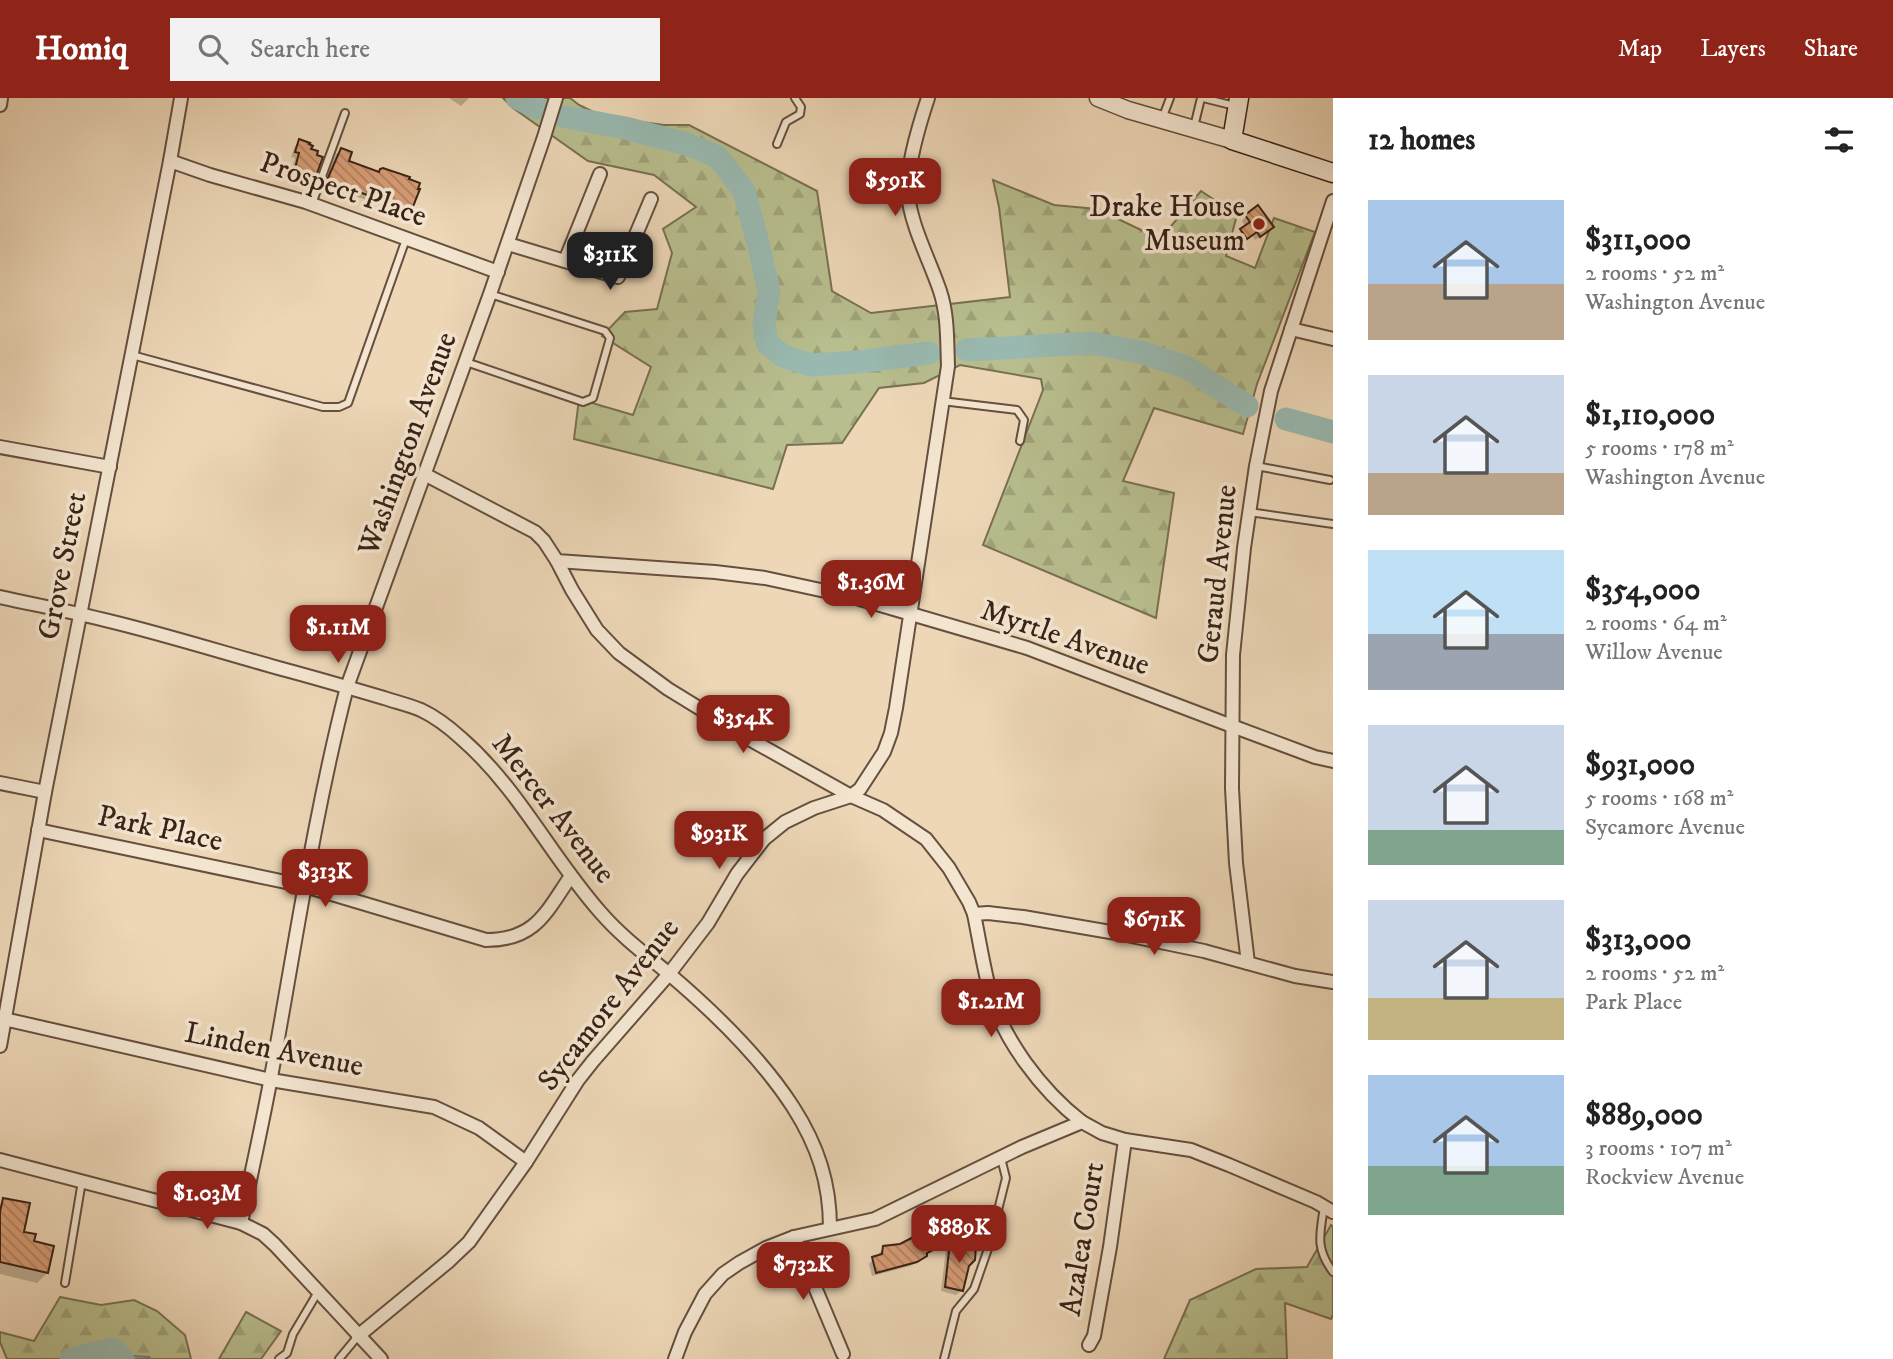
<!DOCTYPE html>
<html lang="en">
<head>
<meta charset="utf-8">
<style>
  body { margin:0; font-family:"IM FELL DW Pica",serif; background:#f2f2f2; color:#222; height:100vh; display:flex; flex-direction:column; font-size:26px; white-space:nowrap }
  * { box-sizing:border-box; margin:0 }
  p { font-size:23px; color:#767676 }
  .icon { flex:none; width:38px; height:38px; fill:none; stroke:currentColor; stroke-width:2; stroke-linecap:round; stroke-linejoin:round }
  .map { position:relative; flex:1; overflow:hidden }
  .sheet { display:flex; flex-direction:column; background:#fff; width:560px }
  .sheet>* { flex:none }
  .price { position:absolute; translate:-50% -60px; padding:0 16px; border-radius:14px; background:#8f2418; color:#fff; font-size:23px; line-height:46px; filter:drop-shadow(0 2px 4px #0008) }
  .price::after { content:''; position:absolute; left:50%; top:42px; width:21px; height:16px; margin-left:-10px; background:inherit; clip-path:polygon(0 0,100% 0,50% 100%) }
  .price.current { background:#222; color:#fff }
  ul { padding:0; list-style:none }
  li { display:flex; align-items:center; gap:21px; height:175px; padding:0 35px }
  li span { display:grid; place-items:center; flex:none; width:196px; height:140px; border-radius:0px; color:#555 }
  li>.icon { margin-inline-start:auto }
  span .icon { width:84px; height:84px; fill:#fffc; stroke-width:1 }
  li b { font-size:30px }
  h2 { display:flex; justify-content:space-between; align-items:center; height:84px; padding:0 35px; font-size:30px }
  header { display:flex; align-items:center; gap:42px; box-sizing:border-box; height:98px; padding:0 35px; background:#8f2418; color:#fff }
  header strong { font-size:33px }
  nav { display:flex; gap:38px; margin-inline-start:auto; font-size:24px }
  .search { width:490px; height:63px; background:#f2f2f2; display:flex; align-items:center; gap:18px; box-sizing:border-box; padding:0 24px; border-radius:0px; color:#767676; font-size:26px }
  main { display:flex; flex:1; min-height:0 }
  .map>svg:first-child { display:block }
  .forest { fill:url(#forest-firs); stroke:#787052; stroke-width:2 }
  .water { fill:url(#water-ripples); stroke:#737d72; stroke-width:2 }
  .shadow { fill:#0003 }
  .lines { fill:none; stroke-linecap:round; stroke-linejoin:round }
  .river { stroke:#99b9b0; stroke-width:23 }
  .building { fill:url(#building-back-hatch); stroke:#392216; stroke-width:2 }
  .service-casing { stroke:#664f3e; stroke-width:10 }
  .minor-casing { stroke:#664f3e; stroke-width:16 }
  .tertiary-casing { stroke:#664f3e; stroke-width:19 }
  .secondary-casing { stroke:#392216; stroke-width:21 }
  .service { stroke:#f3e5d0; stroke-width:6 }
  .minor { stroke:#f3e5d0; stroke-width:12 }
  .tertiary { stroke:#f3e5d0; stroke-width:16 }
  .secondary { stroke:#f3e5d0; stroke-width:18 }
  .poi-dot { fill:#8f2418; stroke:#f3e5d0; stroke-width:2.5 }
  .labels { text-anchor:middle; dominant-baseline:central; stroke-width:7; stroke-linejoin:round; paint-order:stroke }
  .street-label { font-size:30px; fill:#392216; stroke:#f3e5d0 }
  .poi-label { font-size:30px; fill:#392216; stroke:#f3e5d0; text-anchor:end }
</style>
</head>
<body>
<header>
<strong>Homiq</strong>
<div class="search"><svg class="icon" aria-label="search" viewBox="0 0 24 24"><circle cx="10" cy="10" r="6"/><path d="M15 15l6 6"/></svg>Search here</div>
<nav><a>Map</a><a>Layers</a><a>Share</a></nav>
</header>
<main>
<div class="map">
<svg width="1333" height="1261" viewBox="0 0 1333 1261">
  <defs>
    <pattern id="forest-firs" width="22" height="20" patternUnits="userSpaceOnUse" patternTransform="scale(1.75)"><rect width="22" height="20" fill="#b8be8e"/><path d="M5 1l3.5 6h-7zM16 11l3.5 6h-7z" fill="#9fa37a"/></pattern>
    <pattern id="water-ripples" width="26" height="14" patternUnits="userSpaceOnUse" patternTransform="scale(1.75)"><rect width="26" height="14" fill="#99b9b0"/><path d="M2 4q2-2 4 0t4 0M15 11q2-2 4 0t4 0" fill="none" stroke="#7e968e"/></pattern>
    <pattern id="building-back-hatch" width="6" height="6" patternUnits="userSpaceOnUse" patternTransform="scale(1.75)"><rect width="6" height="6" fill="#d89d76"/><path d="M-1 5l2 2M0 0l6 6M5-1l2 2" fill="none" stroke="#b08060"/></pattern>
  </defs>
  <rect width="100%" height="100%" fill="#edd7b7"/>
  <filter id="stains"><feTurbulence type="fractalNoise" baseFrequency=".00286" numOctaves="4"/><feColorMatrix values="0 0 0 0 .2 0 0 0 0 .09 0 0 0 0 .02 0 0 0 .5 -.17"/></filter>
  <radialGradient id="worn" r=".72"><stop offset=".6" stop-color="#630" stop-opacity="0"/><stop offset="1" stop-color="#630" stop-opacity=".3"/></radialGradient>
  <g class="forest">
    <path d="M503 0H570L579 7 604 19 664 27H689L817 93 832 193 871 215 1010 199 999 109 993 82 1054 107 1097 111 1160 141 1201 93 1237 117 1226 158 1255 170 1274 120 1315 134 1257 286 1243 336 1154 310 1123 383 1174 395 1156 520 983 447 1043 292 1041 281 960 267 924 285 879 290 842 345 787 347 773 391 574 341 579 301 633 317 651 269 602 238 625 214 657 211 672 155 663 131 696 109 654 77 588 63 513 10Z"/>
    <path d="M1331 1127 1333 1128V1217L1331 1221 1285 1205 1287 1261H1164L1190 1202 1256 1171 1307 1169Z"/>
    <path d="M60 1199 101 1207 134 1202 157 1213 185 1237 191 1261H7L0 1244V1234L34 1243Z"/>
    <path d="M246 1214 281 1233 261 1261H219Z"/>
  </g>
  <path class="water" d="M81 1255 149 1259 151 1261H78Z"/>
  <g class="shadow">
    <path d="M449 0H469L461 8Z"/>
    <path d="M300 43 315 77 310 82 304 80 301 83 290 79 295 60 291 59 295 48Z"/>
    <path d="M341 52 347 64 418 92 408 116 404 120 388 115 390 111 355 98 352 101 329 93 331 89 323 87 336 56Z"/>
    <path d="M1246 118 1267 134 1255 142 1252 137 1242 144 1236 137 1246 129 1242 123Z"/>
    <path d="M4 1102 22 1135 32 1144 47 1175 37 1185 0 1176V1106Z"/>
    <path d="M950 1146 967 1167 961 1193 956 1197 941 1193 946 1151Z"/>
    <path d="M937 1149 925 1157 920 1163 910 1168 872 1178 869 1166 873 1161 879 1159V1155L884 1150Z"/>
  </g>
  <g class="lines">
    <g class="river">
      <path d="M517 0 538 10"/>
      <path d="M566 19 625 30 687 46 718 59 744 93 759 149 769 193 764 226 767 245 783 258 811 267 857 264 929 255"/>
      <path d="M967 252 1092 245 1140 254 1186 269 1247 308"/>
      <path d="M1286 321 1333 334"/>
      <path d="M71 1261 113 1251 123 1261"/>
    </g>
  </g>
  <g class="building">
    <path d="M299 41 310 45 309 46 313 48 311 51 318 53 317 57 323 59 316 78 309 75 308 79 294 74 299 55 295 54Z"/>
    <path d="M341 50 352 54 349 63 379 74 380 71 383 70 410 79 409 81 420 85 418 91H420L410 116 392 110 393 106 359 94 358 97 333 88 334 85 327 82Z"/>
    <path d="M1258 107 1274 129 1260 139 1257 134 1247 141 1240 131 1250 124 1245 117Z"/>
    <path d="M3 1100 30 1105 24 1134 36 1136 34 1143 54 1148 48 1175 0 1164V1114Z"/>
    <path d="M931 1130 939 1149 927 1155V1158L917 1164 876 1175 872 1159 882 1156 883 1148 900 1146Z"/>
    <path d="M950 1144 976 1148 975 1162 969 1168 963 1193 945 1189Z"/>
  </g>
  <g class="lines">
    <defs>
      <g id="service">
        <path d="M1203 0 1235 8"/>
        <path d="M1162 21 1170 0"/>
        <path d="M1194 29 1201 0"/>
        <path d="M777 46 786 24 800 16 801 9 795 0"/>
        <path d="M312 106 345 15"/>
        <path d="M132 257 323 309H339L348 305 406 141"/>
        <path d="M466 264 583 304 593 300 610 240 605 233 490 196"/>
        <path d="M942 303 1017 312 1024 322 1020 343"/>
        <path d="M1256 368 1330 382"/>
        <path d="M1249 414 1333 426"/>
        <path d="M1324 1109C1320 1136 1315 1150 1333 1174"/>
        <path d="M65 1185 82 1083"/>
        <path d="M279 1261 287 1255 293 1236 318 1194"/>
        <path d="M339 1261 358 1238"/>
        <path d="M944 1261 956 1213 974 1191 989 1148 1006 1080 1001 1060"/>
      </g>
      <g id="minor">
        <path d="M0 7 1 0"/>
        <path d="M170 63 210 77 306 104 498 174"/>
        <path d="M508 146 618 179 651 101"/>
        <path d="M565 163 600 76"/>
        <path d="M1291 231 1333 241"/>
        <path d="M0 349 110 369"/>
        <path d="M426 377 535 434 544 443 557 463 715 474 765 480 853 499 1027 550 1232 628 1315 659 1333 663"/>
        <path d="M557 463 572 492 597 532 619 555 668 591 751 642 851 698 883 712 926 741 949 770 969 804 974 816C979 841 983 866 989 890 1001 940 1042 993 1082 1024"/>
        <path d="M0 499C36 507 73 514 109 523 167 537 224 555 282 571 316 580 350 590 384 600 396 604 409 607 421 612 436 619 450 630 462 641 520 692 551 759 601 815 621 838 645 856 668 875 714 914 760 958 793 1009 818 1048 830 1085 830 1130"/>
        <path d="M0 685 45 694"/>
        <path d="M38 732 305 788 486 842C536 842 546 814 571 778"/>
        <path d="M974 816 988 815 1023 819 1122 836 1204 853 1295 878 1333 884"/>
        <path d="M1248 865 1236 765 1232 690 1233 557 1244 450 1256 368 1271 293 1333 103"/>
        <path d="M0 920 271 982 434 1009 479 1030 526 1064"/>
        <path d="M0 948 45 694 170 63 181 0"/>
        <path d="M0 1062 241 1125 263 1136 275 1147 381 1261"/>
        <path d="M241 1125C251 1076 262 1028 271 979 295 849 314 717 347 589L490 196 544 39 556 0"/>
        <path d="M794 1139 843 1256"/>
        <path d="M358 1238 449 1163 469 1144 526 1064 578 982 593 963 669 876 708 825 737 776 764 741 785 724 814 710 851 698 860 691 884 654 891 635 896 610 948 268C947 243 948 217 940 193 930 163 910 126 908 95 906 71 920 24 928 0"/>
        <path d="M1089 1247 1094 1238 1110 1149 1125 1042"/>
        <path d="M675 1261 685 1234 705 1196 723 1176 739 1165 766 1150 794 1139 875 1121 1022 1049 1082 1024 1102 1035 1125 1042 1191 1052 1229 1067 1316 1104 1333 1114"/>
      </g>
      <path id="tertiary" d="M1098 0 1128 12 1232 42"/>
      <path id="secondary" d="M1239 0 1232 42 1333 75"/>
    </defs>
    <use href="#service" class="service-casing"/>
    <use href="#minor" class="minor-casing"/>
    <use href="#tertiary" class="tertiary-casing"/>
    <use href="#secondary" class="secondary-casing"/>
    <use href="#service" class="service"/>
    <use href="#minor" class="minor"/>
    <use href="#tertiary" class="tertiary"/>
    <use href="#secondary" class="secondary"/>
  </g>
  <circle class="poi-dot" cx="1259" cy="126" r="7"/>
  <g class="labels">
    <g class="street-label">
      <text transform="translate(343 92) rotate(19)">Prospect Place</text>
      <text transform="translate(408 346) rotate(-70)">Washington Avenue</text>
      <text transform="translate(63 468) rotate(-79)">Grove Street</text>
      <text transform="translate(1218 476) rotate(-84)">Geraud Avenue</text>
      <text transform="translate(1065 540) rotate(19)">Myrtle Avenue</text>
      <text transform="translate(553 711) rotate(52)">Mercer Avenue</text>
      <text transform="translate(160 731) rotate(12)">Park Place</text>
      <text transform="translate(609 907) rotate(-52)">Sycamore Avenue</text>
      <text transform="translate(274 952) rotate(11)">Linden Avenue</text>
      <text transform="translate(1083 1141) rotate(-81)">Azalea Court</text>
    </g>
    <g class="poi-label">
      <text x="1245" y="109">Drake House<tspan x="1245" dy="34">Museum</tspan></text>
    </g>
  </g>
  <rect width="100%" height="100%" filter="url(#stains)"/>
  <rect width="100%" height="100%" fill="url(#worn)"/>
</svg>
<b class="price" style="left:895px;top:120px">$591K</b>
<b class="price current" style="left:610px;top:194px">$311K</b>
<b class="price" style="left:871px;top:522px">$1.36M</b>
<b class="price" style="left:338px;top:567px">$1.11M</b>
<b class="price" style="left:743px;top:657px">$354K</b>
<b class="price" style="left:719px;top:773px">$931K</b>
<b class="price" style="left:325px;top:811px">$313K</b>
<b class="price" style="left:1154px;top:859px">$671K</b>
<b class="price" style="left:991px;top:941px">$1.21M</b>
<b class="price" style="left:207px;top:1133px">$1.03M</b>
<b class="price" style="left:959px;top:1167px">$889K</b>
<b class="price" style="left:803px;top:1204px">$732K</b>
</div>
<section class="sheet">
<h2>12 homes<svg class="icon" aria-label="filters" viewBox="0 0 24 24"><path d="M4 7h16M4 17h16"/><circle cx="9" cy="7" r="2"/><circle cx="15" cy="17" r="2"/></svg></h2>
<ul>
<li><span style="background:linear-gradient(#a9c7e8 60%,#b9a48a 0)"><svg class="icon" aria-label="home" viewBox="0 0 24 24"><path d="M3 11l9-7 9 7M6 9v11h12V9"/></svg></span><div><b>$311,000</b><p>2 rooms · 52 m²</p><p>Washington Avenue</p></div></li>
<li><span style="background:linear-gradient(#c9d6e8 70%,#b9a48a 0)"><svg class="icon" aria-label="home" viewBox="0 0 24 24"><path d="M3 11l9-7 9 7M6 9v11h12V9"/></svg></span><div><b>$1,110,000</b><p>5 rooms · 178 m²</p><p>Washington Avenue</p></div></li>
<li><span style="background:linear-gradient(#bfe0f5 60%,#9aa5b1 0)"><svg class="icon" aria-label="home" viewBox="0 0 24 24"><path d="M3 11l9-7 9 7M6 9v11h12V9"/></svg></span><div><b>$354,000</b><p>2 rooms · 64 m²</p><p>Willow Avenue</p></div></li>
<li><span style="background:linear-gradient(#c9d6e8 75%,#7fa58c 0)"><svg class="icon" aria-label="home" viewBox="0 0 24 24"><path d="M3 11l9-7 9 7M6 9v11h12V9"/></svg></span><div><b>$931,000</b><p>5 rooms · 168 m²</p><p>Sycamore Avenue</p></div></li>
<li><span style="background:linear-gradient(#c9d6e8 70%,#c2b280 0)"><svg class="icon" aria-label="home" viewBox="0 0 24 24"><path d="M3 11l9-7 9 7M6 9v11h12V9"/></svg></span><div><b>$313,000</b><p>2 rooms · 52 m²</p><p>Park Place</p></div></li>
<li><span style="background:linear-gradient(#a9c7e8 65%,#7fa58c 0)"><svg class="icon" aria-label="home" viewBox="0 0 24 24"><path d="M3 11l9-7 9 7M6 9v11h12V9"/></svg></span><div><b>$889,000</b><p>3 rooms · 107 m²</p><p>Rockview Avenue</p></div></li>
</ul>
</section>
</main>
</body>
</html>
